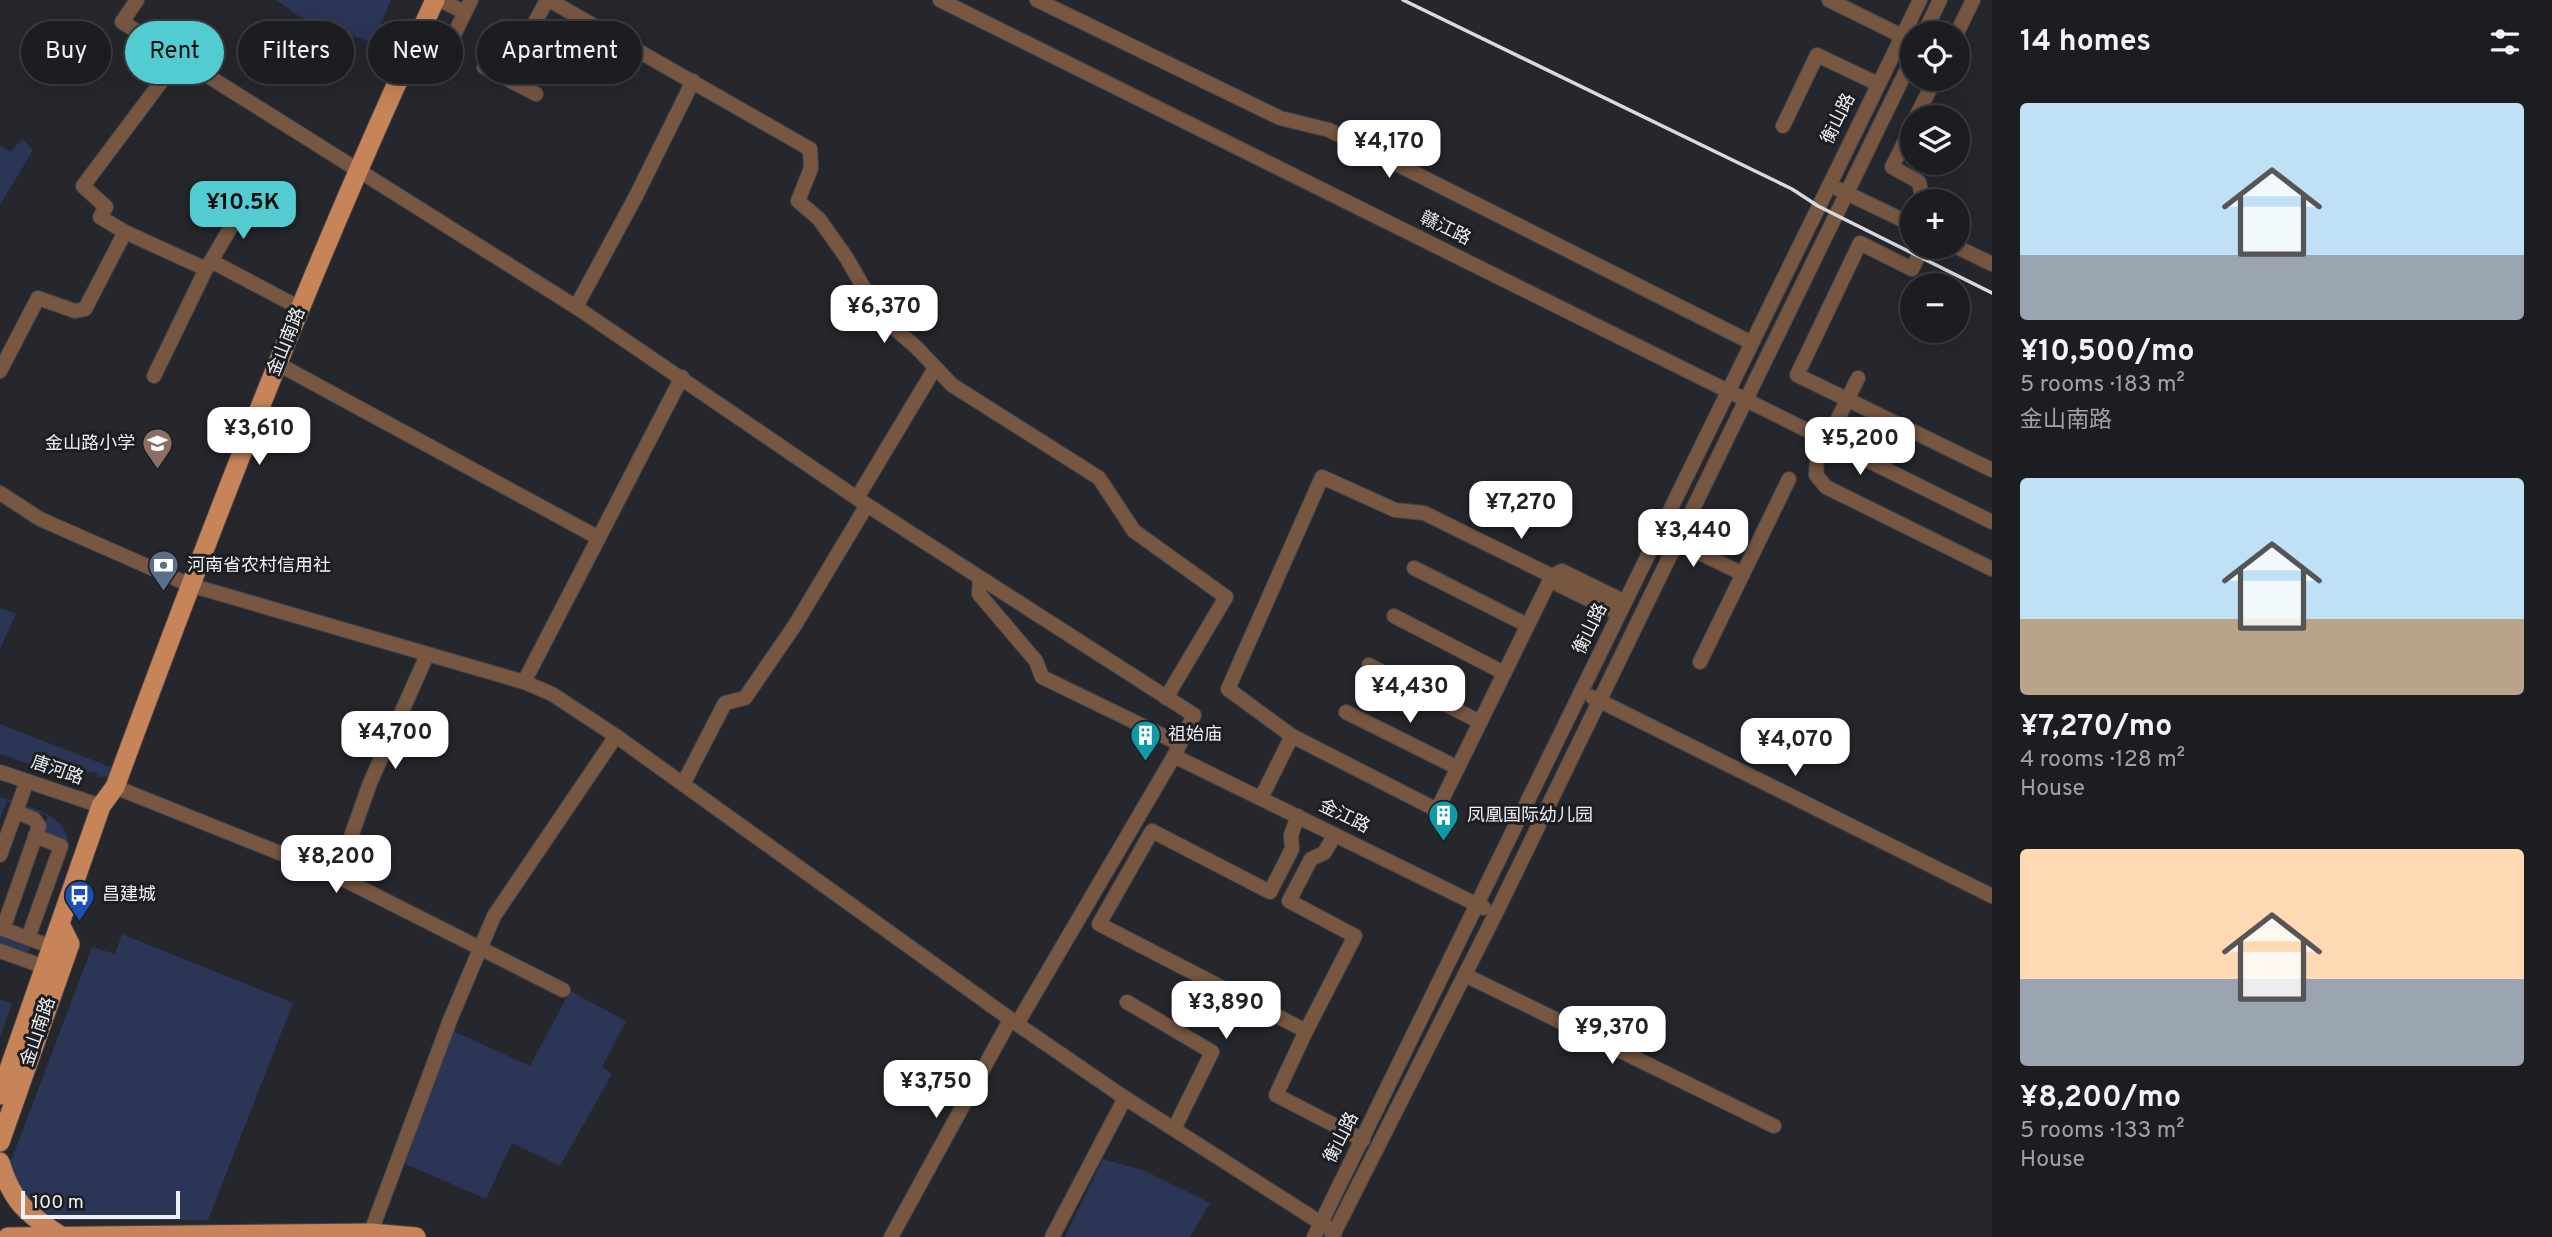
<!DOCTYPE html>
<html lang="en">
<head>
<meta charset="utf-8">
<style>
  body { margin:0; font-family:Overpass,"Noto Sans SC",sans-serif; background:#25262a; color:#f1f3f6; height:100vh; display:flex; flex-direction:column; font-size:26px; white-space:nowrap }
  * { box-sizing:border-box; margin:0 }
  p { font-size:23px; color:#a0a2a5 }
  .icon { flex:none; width:38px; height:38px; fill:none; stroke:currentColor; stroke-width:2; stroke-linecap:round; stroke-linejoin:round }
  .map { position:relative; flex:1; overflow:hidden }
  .side { display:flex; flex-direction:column; background:#1c1d21; width:560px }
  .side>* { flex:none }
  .guide { position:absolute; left:21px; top:21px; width:665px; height:63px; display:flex; gap:14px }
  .fabs { position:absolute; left:1900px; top:21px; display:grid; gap:14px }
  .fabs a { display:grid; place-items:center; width:70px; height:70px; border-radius:50%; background:#1c1d21; box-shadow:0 7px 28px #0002,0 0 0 2px #3a3b3f; font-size:35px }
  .scale { position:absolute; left:21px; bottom:18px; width:159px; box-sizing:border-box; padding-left:7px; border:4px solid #eff0f3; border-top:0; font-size:19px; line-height:24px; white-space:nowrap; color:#eff0f3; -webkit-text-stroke:5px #1c1e22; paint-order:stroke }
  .price { position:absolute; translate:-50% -60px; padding:0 16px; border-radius:14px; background:#fff; color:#222; font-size:23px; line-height:46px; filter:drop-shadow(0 2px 4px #0008) }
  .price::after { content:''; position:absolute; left:50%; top:42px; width:21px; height:16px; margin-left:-10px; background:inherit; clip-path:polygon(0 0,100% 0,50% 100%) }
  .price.current { background:#52ccd0; color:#111 }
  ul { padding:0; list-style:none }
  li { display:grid; align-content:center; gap:14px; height:371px; padding:0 28px }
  li span { display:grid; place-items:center; height:217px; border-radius:7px; color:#555 }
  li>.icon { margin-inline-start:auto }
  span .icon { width:126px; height:126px; fill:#fffc; stroke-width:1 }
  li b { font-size:30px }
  h2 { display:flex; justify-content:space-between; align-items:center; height:84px; padding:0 28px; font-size:30px }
  .tag { padding:0 24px; border-radius:32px; background:#1c1d21; box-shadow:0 7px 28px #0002,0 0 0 2px #3a3b3f; font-size:24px; line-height:63px }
  .tag.current { background:#52ccd0; color:#111 }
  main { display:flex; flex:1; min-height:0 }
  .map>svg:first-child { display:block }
  .green { fill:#2b3555 }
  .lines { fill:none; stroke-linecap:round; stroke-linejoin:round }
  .minor-casing { stroke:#414348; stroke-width:16 }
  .major-casing { stroke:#414348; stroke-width:21 }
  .minor { stroke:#775742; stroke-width:14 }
  .major { stroke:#c78458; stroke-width:19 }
  .rail { stroke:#d9dadd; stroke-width:3.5 }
  .labels { text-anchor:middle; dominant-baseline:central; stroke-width:6; stroke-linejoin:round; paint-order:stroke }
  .street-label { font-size:18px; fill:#eff0f3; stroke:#1c1e22 }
  .poi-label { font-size:18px; fill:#eff0f3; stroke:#1c1e22; text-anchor:start }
</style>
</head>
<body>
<main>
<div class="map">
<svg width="1992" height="1237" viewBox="0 0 1992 1237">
  <rect width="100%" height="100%" fill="#25272c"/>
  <g class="green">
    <path d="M276 0H391L373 43 354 36 347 50Z"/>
    <path d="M22 139 33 150 0 205V145L11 152Z"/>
    <path d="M0 608 16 614 0 649Z"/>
    <path d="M0 724 113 768 110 776 99 777 95 772 65 776 0 754Z"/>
    <path d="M0 797C22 805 67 813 68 842L28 953 0 944V936L27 945 65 840 43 832 48 816 7 801 0 818Z"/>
    <path d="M122 934 293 1003 208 1220H60C30 1212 17 1190 11 1161L92 947 115 954Z"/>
    <path d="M570 991 626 1021 602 1067 612 1074 560 1166 512 1143 486 1199 401 1162 451 1030 530 1066Z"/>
    <path d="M0 999 12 1004 0 1037Z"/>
    <path d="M1103 1159 1145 1171 1210 1203 1190 1237H1065Z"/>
  </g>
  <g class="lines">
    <defs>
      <g id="minor">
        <path d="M137 0 122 22 576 307 867 505 1194 715 1174 756 1017 1024"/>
        <path d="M440 0 464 12"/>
        <path d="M549 0 810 149 811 168 798 201 819 219 846 257 880 316 916 347 952 385 1099 478 1134 531 1226 597 1166 698"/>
        <path d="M940 0 1992 522"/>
        <path d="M1037 0 1280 118 1329 130 1750 342"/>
        <path d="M1829 0 1902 36"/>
        <path d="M503 27 526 39"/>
        <path d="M1924 33 1940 0"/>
        <path d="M1957 33 1973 0"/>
        <path d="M412 48 441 61 471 0"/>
        <path d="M484 67 536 94"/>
        <path d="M505 78 547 0"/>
        <path d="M1916 117 1935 79"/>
        <path d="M1913 125 1892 167 1919 182 1923 201"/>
        <path d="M1783 126 1817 55 1878 84"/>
        <path d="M1838 189 1913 225"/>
        <path d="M125 232 100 217 106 207 83 186 179 58"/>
        <path d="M1923 247 1912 269 1860 243 1797 375 1992 470"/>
        <path d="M1957 247 1992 264"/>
        <path d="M211 261 245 203"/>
        <path d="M576 307 636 196 693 81"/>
        <path d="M278 364 597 537"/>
        <path d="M0 371 38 298 75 311 85 309 125 232 206 269 211 261 300 308"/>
        <path d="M154 376 206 269"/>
        <path d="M1858 378 1817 461 1816 475 1826 487 1992 569"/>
        <path d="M0 493 40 519 190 585 524 682 552 694 616 736 1017 1024 1125 1098 1335 1232"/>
        <path d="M857 498 935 368"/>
        <path d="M1669 538 1743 574"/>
        <path d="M1414 568 1527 625"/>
        <path d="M980 578 979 594 1036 661 1042 677 1180 744"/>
        <path d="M1619 614 1559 585 1552 576 1562 571 1625 602"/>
        <path d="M1394 616 1504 673"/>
        <path d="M1700 662 1789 479"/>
        <path d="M1369 665 1480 722"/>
        <path d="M524 682 682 377"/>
        <path d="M1592 697 1992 896"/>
        <path d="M1346 712 1458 768"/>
        <path d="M1174 756 1484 908"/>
        <path d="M0 772 101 806"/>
        <path d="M683 784 725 703 745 698 795 625 867 505"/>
        <path d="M115 787 337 876 563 990"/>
        <path d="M1261 798 1292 736 1437 810 1552 576 1424 513 1395 510 1322 477 1228 689 1292 736"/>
        <path d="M16 812 34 819 39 826 3 929 52 947"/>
        <path d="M1298 816 1291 835 1292 849 1270 892 1152 831 1099 924 1306 1031 1355 936 1289 901 1311 859 1324 853 1335 835"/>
        <path d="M0 855 27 781"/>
        <path d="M337 876 370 783 427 655"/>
        <path d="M28 938 61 846 35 836"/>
        <path d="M0 951 45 967"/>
        <path d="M1465 975 1774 1126"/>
        <path d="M1127 1002 1212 1052 1174 1129"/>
        <path d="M1306 1031 1276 1095 1363 1140"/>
        <path d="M369 1237 450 1020 494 916 616 736"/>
        <path d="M891 1237 1010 1020"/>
        <path d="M1052 1237 1125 1098"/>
        <path d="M1314 1237 1920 0"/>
        <path d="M1332 1237 1496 913 1913 57"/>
      </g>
      <g id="major">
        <path d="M0 1095 101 806 115 787C213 522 315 257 435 0"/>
        <path d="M0 1142 70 944 60 924"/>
        <path d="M0 1162C12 1202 27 1214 61 1236"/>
        <path d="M8 1237 371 1233 416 1237"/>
      </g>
    </defs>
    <use href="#minor" class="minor-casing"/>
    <use href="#major" class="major-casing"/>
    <use href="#minor" class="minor"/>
    <use href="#major" class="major"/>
    <path class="rail" d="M1403 0 1792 189 1818 206 1992 293"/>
  </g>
  <defs>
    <symbol id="school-pin" viewBox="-11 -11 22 30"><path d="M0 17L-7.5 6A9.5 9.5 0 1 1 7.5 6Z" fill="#8d6e63" stroke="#1c1e22"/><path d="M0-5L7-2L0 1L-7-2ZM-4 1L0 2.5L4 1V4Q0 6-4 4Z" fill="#fff"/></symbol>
    <symbol id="bank-pin" viewBox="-11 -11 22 30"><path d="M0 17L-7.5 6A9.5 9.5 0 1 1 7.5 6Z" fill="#5c6f8a" stroke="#1c1e22"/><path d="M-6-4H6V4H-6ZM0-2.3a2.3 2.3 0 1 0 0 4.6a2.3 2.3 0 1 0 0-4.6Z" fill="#fff"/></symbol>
    <symbol id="building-pin" viewBox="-11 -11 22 30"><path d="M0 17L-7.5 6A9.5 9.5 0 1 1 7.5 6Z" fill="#0f9aa8" stroke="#1c1e22"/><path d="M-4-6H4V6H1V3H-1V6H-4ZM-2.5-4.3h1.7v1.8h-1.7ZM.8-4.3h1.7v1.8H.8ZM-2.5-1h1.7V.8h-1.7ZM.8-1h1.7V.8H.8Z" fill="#fff"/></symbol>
    <symbol id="bus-pin" viewBox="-11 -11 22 30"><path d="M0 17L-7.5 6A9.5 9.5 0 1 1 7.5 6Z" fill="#1a4fb4" stroke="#1c1e22"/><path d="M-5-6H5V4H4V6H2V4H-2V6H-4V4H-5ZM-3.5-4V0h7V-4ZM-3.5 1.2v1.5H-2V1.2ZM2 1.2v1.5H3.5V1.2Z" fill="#fff"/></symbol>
  </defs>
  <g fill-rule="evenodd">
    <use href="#school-pin" x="140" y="426" width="35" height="47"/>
    <use href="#bank-pin" x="146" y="548" width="35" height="47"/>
    <use href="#building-pin" x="1128" y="718" width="35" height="47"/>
    <use href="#building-pin" x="1426" y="798" width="35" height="47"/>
    <use href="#bus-pin" x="62" y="878" width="35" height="47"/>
  </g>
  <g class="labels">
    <g class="street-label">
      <text transform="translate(1839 119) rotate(-64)">衡山路</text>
      <text transform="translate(1445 229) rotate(26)">赣江路</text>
      <text transform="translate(287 342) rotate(-68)">金山南路</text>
      <text transform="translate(1591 629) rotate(-64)">衡山路</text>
      <text transform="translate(57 771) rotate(19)">唐河路</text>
      <text transform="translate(1344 817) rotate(26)">金江路</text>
      <text transform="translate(39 1032) rotate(-71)">金山南路</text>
      <text transform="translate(1342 1138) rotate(-63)">衡山路</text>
    </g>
    <g class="poi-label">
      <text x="135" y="444" text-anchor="end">金山路小学</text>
      <text x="187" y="566">河南省农村信用社</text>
      <text x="1168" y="735">祖始庙</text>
      <text x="1467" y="816">凤凰国际幼儿园</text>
      <text x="102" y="895">昌建城</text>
    </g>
  </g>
</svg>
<div class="fabs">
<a><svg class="icon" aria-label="locate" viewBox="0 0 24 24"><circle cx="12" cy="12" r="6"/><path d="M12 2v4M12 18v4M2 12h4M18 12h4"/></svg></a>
<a><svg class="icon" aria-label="layers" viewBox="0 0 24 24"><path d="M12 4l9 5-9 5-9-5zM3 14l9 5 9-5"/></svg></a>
<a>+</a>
<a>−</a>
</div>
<div class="scale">100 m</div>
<b class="price" style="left:1389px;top:180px">¥4,170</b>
<b class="price current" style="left:243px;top:241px">¥10.5K</b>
<b class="price" style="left:884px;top:345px">¥6,370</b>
<b class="price" style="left:259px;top:467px">¥3,610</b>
<b class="price" style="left:1860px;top:477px">¥5,200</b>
<b class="price" style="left:1521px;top:541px">¥7,270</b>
<b class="price" style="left:1693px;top:569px">¥3,440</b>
<b class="price" style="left:1410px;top:725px">¥4,430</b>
<b class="price" style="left:395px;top:771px">¥4,700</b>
<b class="price" style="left:1795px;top:778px">¥4,070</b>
<b class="price" style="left:336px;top:895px">¥8,200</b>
<b class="price" style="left:1226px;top:1041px">¥3,890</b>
<b class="price" style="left:1612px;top:1066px">¥9,370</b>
<b class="price" style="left:936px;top:1120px">¥3,750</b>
<div class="guide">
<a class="tag">Buy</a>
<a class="tag current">Rent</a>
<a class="tag">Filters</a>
<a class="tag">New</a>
<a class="tag">Apartment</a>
</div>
</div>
<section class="side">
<h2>14 homes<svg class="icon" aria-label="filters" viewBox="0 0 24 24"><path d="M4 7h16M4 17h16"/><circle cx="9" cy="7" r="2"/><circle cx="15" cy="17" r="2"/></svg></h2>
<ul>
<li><span style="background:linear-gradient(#bfe0f5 70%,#9aa5b1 0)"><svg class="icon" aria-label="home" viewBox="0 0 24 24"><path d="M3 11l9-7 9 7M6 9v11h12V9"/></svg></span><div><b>¥10,500/mo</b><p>5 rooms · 183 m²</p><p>金山南路</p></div></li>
<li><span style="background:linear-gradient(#bfe0f5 65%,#b9a48a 0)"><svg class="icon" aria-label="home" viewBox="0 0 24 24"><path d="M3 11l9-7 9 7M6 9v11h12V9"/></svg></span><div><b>¥7,270/mo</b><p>4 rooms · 128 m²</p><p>House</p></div></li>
<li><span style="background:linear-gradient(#ffd9b3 60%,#9aa5b1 0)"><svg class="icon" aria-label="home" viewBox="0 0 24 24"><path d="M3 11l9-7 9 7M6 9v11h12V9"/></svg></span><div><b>¥8,200/mo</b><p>5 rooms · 133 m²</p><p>House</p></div></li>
</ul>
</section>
</main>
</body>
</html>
